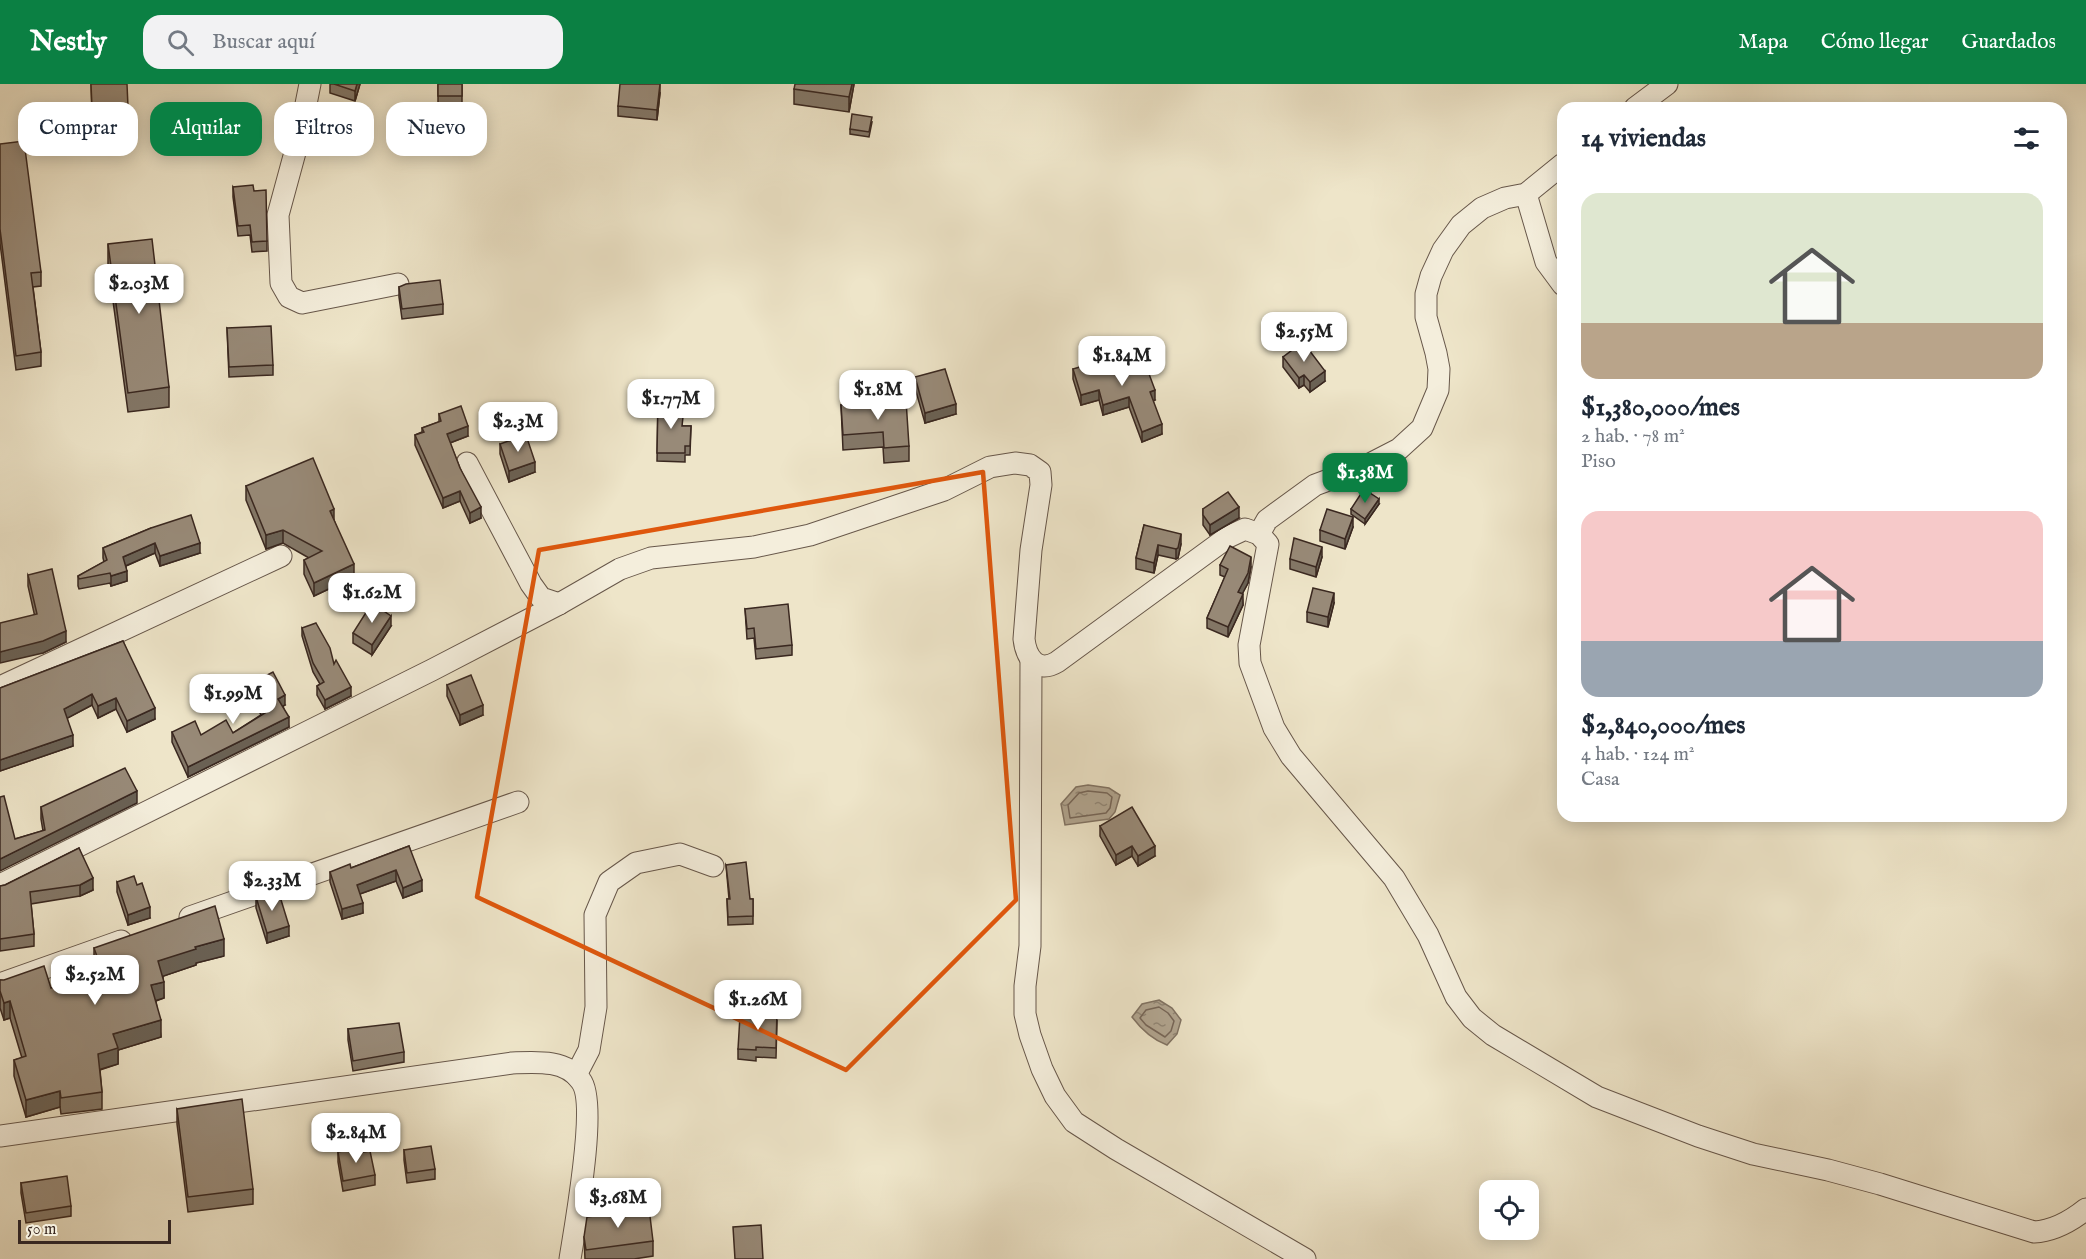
<!DOCTYPE html>
<html lang="es">
<head>
<meta charset="utf-8">
<style>
  body { margin:0; font-family:"IM FELL English",serif; background:#f2f2f3; color:#1f2937; height:100vh; display:flex; flex-direction:column; font-size:22px; white-space:nowrap }
  * { box-sizing:border-box; margin:0 }
  p { font-size:20px; color:#747a83 }
  .icon { flex:none; width:33px; height:33px; fill:none; stroke:currentColor; stroke-width:2; stroke-linecap:round; stroke-linejoin:round }
  .map { position:relative; flex:1; overflow:hidden }
  .details { position:absolute; left:1557px; top:18px; width:510px; height:720px; display:flex; flex-direction:column; background:#fff; border-radius:18px; box-shadow:0 3px 15px #0003 }
  .details>* { flex:none }
  .guide { position:absolute; left:18px; top:18px; width:570px; height:54px; display:flex; gap:12px }
  .buttons { position:absolute; left:1479px; top:1096px; display:grid; gap:12px }
  .buttons a { display:grid; place-items:center; width:60px; height:60px; border-radius:12px; background:#fff; box-shadow:0 3px 15px #0003; font-size:30px }
  .scale { position:absolute; left:18px; bottom:15px; width:153px; box-sizing:border-box; padding-left:6px; border:3px solid #3a2820; border-top:0; font-size:16px; line-height:21px; white-space:nowrap; color:#3a2820; -webkit-text-stroke:4px #f4eedc; paint-order:stroke }
  .price { position:absolute; translate:-50% -51px; padding:0 14px; border-radius:12px; background:#fff; color:#222; font-size:20px; line-height:39px; filter:drop-shadow(0 2px 3px #0008) }
  .price::after { content:''; position:absolute; left:50%; top:36px; width:18px; height:14px; margin-left:-9px; background:inherit; clip-path:polygon(0 0,100% 0,50% 100%) }
  .price.on { background:#0b8043; color:#fff }
  ul { padding:0; list-style:none }
  li { display:grid; align-content:center; gap:12px; height:318px; padding:0 24px }
  li span { display:grid; place-items:center; height:186px; border-radius:18px; color:#555 }
  li>.icon { margin-inline-start:auto }
  span .icon { width:108px; height:108px; fill:#fffc; stroke-width:1 }
  li b { font-size:26px }
  h2 { display:flex; justify-content:space-between; align-items:center; height:72px; padding:0 24px; font-size:26px }
  .tag { padding:0 21px; border-radius:18px; background:#fff; box-shadow:0 3px 15px #0003; font-size:21px; line-height:54px }
  .tag.on { background:#0b8043; color:#fff }
  header { display:flex; align-items:center; gap:36px; box-sizing:border-box; height:84px; padding:0 30px; background:#0b8043; color:#fff }
  header strong { font-size:28px }
  nav { display:flex; gap:33px; margin-inline-start:auto; font-size:21px }
  .search { width:420px; height:54px; background:#f2f2f3; display:flex; align-items:center; gap:15px; box-sizing:border-box; padding:0 21px; border-radius:18px; color:#747a83; font-size:22px }
  .map>svg:first-child { display:block }
  .water { fill:url(#water-ripples); stroke:#817363; stroke-width:1.5 }
  .lines { fill:none; stroke-linecap:round; stroke-linejoin:round }
  .shore { stroke:#766658; stroke-width:1.5 }
  .minor-casing { stroke:#67574a; stroke-width:23 }
  .minor { stroke:#f4eedc; stroke-width:21 }
  .wall { fill:#837767; stroke:#3a2820; stroke-width:1.5 }
  .shaded-wall { fill:#6a6154; stroke:#3a2820; stroke-width:1.5 }
  .building { fill:#988a78; stroke:#3a2820; stroke-width:1.5 }
  .marked { fill:none; stroke:#df570d; stroke-width:4.5; stroke-linejoin:round }
</style>
</head>
<body>
<header>
<strong>Nestly</strong>
<div class="search"><svg class="icon" aria-label="search" viewBox="0 0 24 24"><circle cx="10" cy="10" r="6"/><path d="M15 15l6 6"/></svg>Buscar aquí</div>
<nav><a>Mapa</a><a>Cómo llegar</a><a>Guardados</a></nav>
</header>
<div class="map">
<svg width="2086" height="1175" viewBox="0 0 2086 1175">
  <defs>
    <pattern id="water-ripples" width="26" height="14" patternUnits="userSpaceOnUse" patternTransform="scale(1.5)"><rect width="26" height="14" fill="#b1a590"/><path d="M2 4q2-2 4 0t4 0M15 11q2-2 4 0t4 0" fill="none" stroke="#918675"/></pattern>
  </defs>
  <rect width="100%" height="100%" fill="#eee5c9"/>
  <filter id="stains"><feTurbulence type="fractalNoise" baseFrequency=".00333" numOctaves="4"/><feColorMatrix values="0 0 0 0 .2 0 0 0 0 .09 0 0 0 0 .02 0 0 0 .5 -.17"/></filter>
  <radialGradient id="worn" r=".72"><stop offset=".6" stop-color="#630" stop-opacity="0"/><stop offset="1" stop-color="#630" stop-opacity=".3"/></radialGradient>
  <g class="water">
    <path d="M1088 701 1109 704 1120 711 1115 728 1109 735 1065 741 1061 720 1076 703Z"/>
    <path d="M1159 916 1172 924 1181 936 1177 950 1167 961C1151 955 1141 945 1132 933L1142 920Z"/>
  </g>
  <g class="lines">
    <g class="shore">
      <path d="M1088 707 1107 709 1112 713 1110 724 1106 729 1070 734 1068 721 1079 709Z"/>
      <path d="M1159 923 1168 929 1174 937 1171 947 1165 953 1146 941 1140 934 1146 926Z"/>
    </g>
    <defs>
      <g id="minor">
        <path d="M310 0 300 50 278 131 281 199 289 213 302 219 398 200"/>
        <path d="M1635 24 1667 0"/>
        <path d="M1526 110 1546 178 1563 201"/>
        <path d="M467 379 531 500 541 514 559 520"/>
        <path d="M1259 450 1267 436 1315 401 1366 382 1399 365 1422 344 1438 306 1439 285 1436 269 1426 233V210L1431 192 1443 166 1461 141 1482 124 1505 114 1526 110 1563 80"/>
        <path d="M1031 576 1030 862 1025 902V930L1030 951 1042 985 1055 1012 1074 1038 1116 1065 1305 1175"/>
        <path d="M0 603 281 472"/>
        <path d="M0 801 432 586 559 520 620 485 651 474 754 463 810 451 944 406 990 383 1015 379 1030 381 1040 388 1041 401 1031 466 1024 555C1026 573 1037 590 1057 578L1228 453 1245 445 1259 450 1268 460 1249 561 1250 579 1274 644 1291 672 1394 794 1428 851 1456 913 1472 934 1493 951 1597 1013 1698 1052 1753 1070 1828 1086 1880 1100 2034 1148C2053 1147 2071 1137 2086 1125"/>
        <path d="M190 833 518 718"/>
        <path d="M0 900 121 857"/>
        <path d="M576 991 589 966 596 923 595 831 609 798 636 779 680 770 713 782"/>
        <path d="M0 1052 512 979C535 978 566 975 581 997 598 1019 575 1143 570 1175"/>
      </g>
    </defs>
    <use href="#minor" class="minor-casing"/>
    <use href="#minor" class="minor"/>
  </g>
  <g class="wall">
    <path d="M91 0 129 46V61L93 63Z"/>
    <path d="M330 0H360L355 17 330 9Z"/>
    <rect x="438" y="0" width="24" height="22"/>
    <path d="M854 0 849 28 794 20V5Z"/>
    <path d="M660 9 657 36 618 32V22Z"/>
    <path d="M872 38 869 53 850 50V45Z"/>
    <path d="M0 60 41 188V202L33 203 41 268V282L16 286 0 159Z"/>
    <path d="M233 103 267 157V167L252 168 250 151 238 152 233 113Z"/>
    <path d="M108 160 169 303V323L128 328 108 180Z"/>
    <path d="M399 203 443 220V230L402 235 399 213Z"/>
    <path d="M227 244 273 281V291L229 293Z"/>
    <path d="M1283 273 1325 297 1310 308 1304 301 1299 304 1283 283Z"/>
    <path d="M1073 285H1105L1155 316 1153 317 1162 350 1142 358 1129 323 1103 331 1099 316 1081 321 1073 295Z"/>
    <path d="M915 293 956 330 925 339 915 304Z"/>
    <path d="M658 316 683 342H691L690 371H685V378L657 377Z"/>
    <path d="M841 321 909 362V377L884 379 883 363 843 366Z"/>
    <path d="M439 330 468 352 450 359 460 384 481 434 470 439 460 417 443 424 415 361V351L422 348V344L439 338Z"/>
    <path d="M500 360 535 388 509 398 500 370Z"/>
    <path d="M246 402 334 436 354 493 314 512 304 490V476L309 474 283 459 266 465 246 416Z"/>
    <path d="M1379 420 1365 440 1351 430V425Z"/>
    <path d="M1203 425 1239 434 1210 451 1203 441Z"/>
    <path d="M1144 441 1181 460 1178 474 1176 475 1158 471 1154 489 1136 485V474Z"/>
    <path d="M1353 443 1345 465 1320 457V446Z"/>
    <path d="M151 444 200 469 160 482 155 469 126 482 127 497 111 502 110 499 79 505 78 502V492L104 478 103 474V464Z"/>
    <path d="M1322 473 1316 493 1290 485V475Z"/>
    <path d="M1220 481 1251 483 1248 499 1242 510 1243 521 1228 553 1207 544V534L1225 493 1220 491Z"/>
    <path d="M28 491 66 558 43 569 28 502Z"/>
    <path d="M1334 519 1328 543 1307 538V528Z"/>
    <path d="M745 525 792 561V571L756 575 754 554 747 555Z"/>
    <path d="M391 542 372 571 353 559V549Z"/>
    <path d="M302 544 334 580 351 612 325 625 317 611V602L320 600 313 588 302 552Z"/>
    <path d="M123 557 155 635 127 648 116 625 98 634 92 621 67 634 73 662 0 687V604Z"/>
    <path d="M250 600 285 621 283 622 289 643 188 693 172 658V648L201 651 233 649 261 631 250 610Z"/>
    <path d="M447 601 483 631 460 641 447 612Z"/>
    <path d="M137 719 15 755 43 747 41 735V723Z"/>
    <path d="M1100 742 1155 772 1138 782 1132 772 1116 781 1100 752Z"/>
    <path d="M409 762 422 807 403 814 396 797 360 810 363 829 342 835 330 798V788L351 784Z"/>
    <path d="M79 764 93 806 80 812 31 820 34 850V862L0 867V802L5 801Z"/>
    <path d="M726 781 750 815H753V840L728 841 727 815H729Z"/>
    <path d="M117 798 150 834 128 841 117 808Z"/>
    <path d="M256 813 289 852 267 859 256 824Z"/>
    <path d="M94 864 224 872 196 879V881L163 892 164 914 156 917 161 953 118 966V980L100 986 102 1008V1025L61 1030 60 1023 26 1033 14 992V976L22 974 10 934 4 936 0 924V896L51 904 97 891 94 881Z"/>
    <path d="M777 937 776 974 756 973V977L738 975V965Z"/>
    <path d="M348 945 404 968V978L353 987 348 956Z"/>
    <path d="M177 1025 253 1105V1120L188 1128 177 1040Z"/>
    <path d="M404 1066 435 1085V1095L407 1099 404 1076Z"/>
    <path d="M338 1068 358 1069 375 1091V1101L343 1107 338 1078Z"/>
    <path d="M21 1099 71 1122V1132L26 1139 21 1109Z"/>
    <path d="M584 1153 653 1157V1172L634 1175H585Z"/>
  </g>
  <g class="shaded-wall">
    <path d="M357 0H360L355 17V7Z"/>
    <path d="M660 0V9L657 36V26Z"/>
    <path d="M852 0H854L849 28V13Z"/>
    <path d="M1325 287V297L1310 308V298Z"/>
    <path d="M1304 291V301L1299 304V294Z"/>
    <path d="M1099 306V316L1081 321V311Z"/>
    <path d="M1155 306V316L1150 318V308Z"/>
    <path d="M1129 313V323L1103 331V321Z"/>
    <path d="M956 320V330L925 339V329Z"/>
    <path d="M1162 340V350L1142 358V348Z"/>
    <path d="M468 342V352L447 360V350Z"/>
    <path d="M535 378V388L509 398V387Z"/>
    <path d="M460 407V417L443 424V414Z"/>
    <path d="M1379 415V420L1365 440V435Z"/>
    <path d="M481 423V434L470 439V429Z"/>
    <path d="M1239 423V434L1210 451V441Z"/>
    <path d="M334 425V439L330 427Z"/>
    <path d="M1353 433V443L1345 465V455Z"/>
    <path d="M283 446V459L266 465V451Z"/>
    <path d="M1181 450V460L1178 474 1176 475V465Z"/>
    <path d="M155 459V469L123 483V473Z"/>
    <path d="M200 459V469L160 482V472Z"/>
    <path d="M1158 461V471L1154 489V479Z"/>
    <path d="M1322 463V473L1316 493V483Z"/>
    <path d="M1251 473V483L1248 499 1238 518V508Z"/>
    <path d="M354 480V493L314 512V499Z"/>
    <path d="M127 487V497L111 502V492Z"/>
    <path d="M1334 509V519L1328 543V533Z"/>
    <path d="M1243 510V521L1228 553V543Z"/>
    <path d="M391 532V542L372 571V561Z"/>
    <path d="M66 547V558L43 569 0 579V568Z"/>
    <path d="M351 603V612L325 625V616Z"/>
    <path d="M92 610V621L64 636V625Z"/>
    <path d="M285 611V621L278 625V615Z"/>
    <path d="M116 614V625L98 634V622Z"/>
    <path d="M483 621V631L460 641V631Z"/>
    <path d="M155 624V635L127 648V637Z"/>
    <path d="M289 633V643L188 693V683Z"/>
    <path d="M73 651V662L0 687V676Z"/>
    <path d="M137 707V719L0 787V775Z"/>
    <path d="M1132 762V772L1116 781V771Z"/>
    <path d="M1155 762V772L1138 782V772Z"/>
    <path d="M396 786V797L357 811V801Z"/>
    <path d="M93 794V806L80 812V801Z"/>
    <path d="M422 796V807L403 814V804Z"/>
    <path d="M363 819V829L342 835V825Z"/>
    <path d="M150 823V834L128 841V831Z"/>
    <path d="M289 842V852L267 859V849Z"/>
    <path d="M224 855V872L196 879V881L158 894V877L195 863Z"/>
    <path d="M164 898V914L151 918V901Z"/>
    <path d="M10 917V934L4 936V919Z"/>
    <path d="M161 936V953L118 966V980L98 986V970L113 950Z"/>
    <path d="M60 1007V1023L26 1033V1016Z"/>
  </g>
  <g class="building">
    <path d="M91 0H127L129 46 93 48Z"/>
    <path d="M334 0H357L355 7Z"/>
    <rect x="438" y="0" width="24" height="12"/>
    <path d="M620 0H660L657 26 618 22Z"/>
    <path d="M795 0H852L849 13 794 5Z"/>
    <path d="M852 30 872 33 869 48 850 45Z"/>
    <path d="M24 57 41 188 31 189 41 268 16 272 0 145V60Z"/>
    <path d="M253 101 254 107 266 106 267 157 252 158 250 141 238 142 233 103Z"/>
    <path d="M152 155 169 303 128 309 108 160Z"/>
    <path d="M440 196 443 220 402 225 399 203 406 200Z"/>
    <path d="M271 242 273 281 229 283 227 244Z"/>
    <path d="M1303 258 1325 287 1310 298 1304 291 1299 294 1283 273Z"/>
    <path d="M1142 271 1155 306 1150 308 1162 340 1142 348 1129 313 1103 321 1099 306 1081 311 1073 285 1103 276 1105 285Z"/>
    <path d="M945 285 956 320 925 329 915 293Z"/>
    <path d="M658 316 674 317V332L683 333 682 342H691L690 362H685V369H657Z"/>
    <path d="M906 316 909 362 884 364 883 348 843 351 841 321Z"/>
    <path d="M461 322 468 342 447 350 460 384 481 423 470 429 460 407 443 414 415 351 424 348 422 344 441 337 439 330Z"/>
    <path d="M526 351 535 378 509 387 500 360Z"/>
    <path d="M313 374 334 425 330 427 354 480 314 499 304 476 322 467 283 446 266 451 246 402Z"/>
    <path d="M1364 405 1379 415 1365 435 1351 425Z"/>
    <path d="M1228 408 1239 423 1210 441 1203 431V425Z"/>
    <path d="M1327 425 1353 433 1345 455 1320 446Z"/>
    <path d="M191 431 200 459 160 472 155 459 123 473 127 487 111 492 110 489 79 495 78 492 107 476 103 464 151 444Z"/>
    <path d="M1144 441 1181 450 1178 464 1176 465 1158 461 1154 479 1136 474Z"/>
    <path d="M1294 454 1322 463 1316 483 1290 475Z"/>
    <path d="M1230 462 1251 473 1248 489 1238 508 1243 510 1228 543 1207 534 1228 485 1220 481Z"/>
    <path d="M52 485 66 547 43 557 0 568V539L37 530 28 491Z"/>
    <path d="M1313 504 1334 509 1328 533 1307 528Z"/>
    <path d="M372 519 391 532 372 561 353 549Z"/>
    <path d="M788 520 792 561 756 565 754 544 747 545 745 525Z"/>
    <path d="M316 539 330 564 334 580 336 576 351 603 325 616 317 602 324 598 313 579 302 544Z"/>
    <path d="M123 557 155 624 127 637 116 614 98 622 92 610 64 625 73 651 0 676V604Z"/>
    <path d="M273 588 285 611 278 615 289 633 188 683 172 648 195 637 201 651 226 636 233 649 265 629 250 600Z"/>
    <path d="M471 591 483 621 460 631 447 601Z"/>
    <path d="M125 684 137 707 0 775V713L4 712 15 755 45 746 41 723Z"/>
    <path d="M1132 723 1155 762 1138 772 1132 762 1116 771 1100 742Z"/>
    <path d="M409 762 422 796 403 804 396 786 357 801 363 819 342 825 330 788 350 780 351 784Z"/>
    <path d="M79 764 93 794 80 801 30 808 34 850 0 855V802L5 801Z"/>
    <path d="M746 778 750 815H753V832L728 833 727 815H730L726 781Z"/>
    <path d="M134 792 137 801 142 799 150 823 128 831 117 798Z"/>
    <path d="M278 806 289 842 267 849 256 813Z"/>
    <path d="M215 822 224 855 195 863 196 865 158 877 164 898 151 901 161 936 113 950 118 964 98 970 102 1008 61 1014 60 1007 26 1016 14 976 26 972 10 917 4 919 0 907V896H4L44 882 51 904 103 889 94 864Z"/>
    <path d="M758 926 777 927 776 964 756 963V966L738 965 740 932 757 933Z"/>
    <path d="M399 939 404 968 353 977 348 945Z"/>
    <path d="M242 1015 253 1105 188 1113 177 1025Z"/>
    <path d="M431 1062 435 1085 407 1089 404 1066Z"/>
    <path d="M357 1064 358 1069 370 1067 375 1091 343 1097 338 1068Z"/>
    <path d="M67 1092 71 1122 26 1129 21 1099Z"/>
    <path d="M649 1124 653 1157 586 1166 584 1153 587 1133Z"/>
    <path d="M761 1141 763 1175H735L733 1143Z"/>
  </g>
  <path class="marked" d="M983 388 1016 816 846 986 477 813 539 466Z"/>
  <rect width="100%" height="100%" filter="url(#stains)"/>
  <rect width="100%" height="100%" fill="url(#worn)"/>
</svg>
<div class="buttons">
<a><svg class="icon" aria-label="locate" viewBox="0 0 24 24"><circle cx="12" cy="12" r="6"/><path d="M12 2v4M12 18v4M2 12h4M18 12h4"/></svg></a>
</div>
<div class="scale">50 m</div>
<b class="price" style="left:139px;top:231px">$2.03M</b>
<b class="price" style="left:1304px;top:279px">$2.55M</b>
<b class="price" style="left:1122px;top:303px">$1.84M</b>
<b class="price" style="left:878px;top:337px">$1.8M</b>
<b class="price" style="left:671px;top:346px">$1.77M</b>
<b class="price" style="left:518px;top:369px">$2.3M</b>
<b class="price on" style="left:1365px;top:420px">$1.38M</b>
<b class="price" style="left:372px;top:540px">$1.62M</b>
<b class="price" style="left:233px;top:641px">$1.99M</b>
<b class="price" style="left:272px;top:828px">$2.33M</b>
<b class="price" style="left:95px;top:922px">$2.52M</b>
<b class="price" style="left:758px;top:947px">$1.26M</b>
<b class="price" style="left:356px;top:1080px">$2.84M</b>
<b class="price" style="left:618px;top:1145px">$3.68M</b>
<div class="guide">
<a class="tag">Comprar</a>
<a class="tag on">Alquilar</a>
<a class="tag">Filtros</a>
<a class="tag">Nuevo</a>
</div>
<section class="details">
<h2>14 viviendas<svg class="icon" aria-label="filters" viewBox="0 0 24 24"><path d="M4 7h16M4 17h16"/><circle cx="9" cy="7" r="2"/><circle cx="15" cy="17" r="2"/></svg></h2>
<ul>
<li><span style="background:linear-gradient(#dfe7d0 70%,#b9a48a 0)"><svg class="icon" aria-label="home" viewBox="0 0 24 24"><path d="M3 11l9-7 9 7M6 9v11h12V9"/></svg></span><div><b>$1,380,000/mes</b><p>2 hab. · 78 m²</p><p>Piso</p></div></li>
<li><span style="background:linear-gradient(#f6c9c9 70%,#9aa5b1 0)"><svg class="icon" aria-label="home" viewBox="0 0 24 24"><path d="M3 11l9-7 9 7M6 9v11h12V9"/></svg></span><div><b>$2,840,000/mes</b><p>4 hab. · 124 m²</p><p>Casa</p></div></li>
</ul>
</section>
</div>
</body>
</html>
